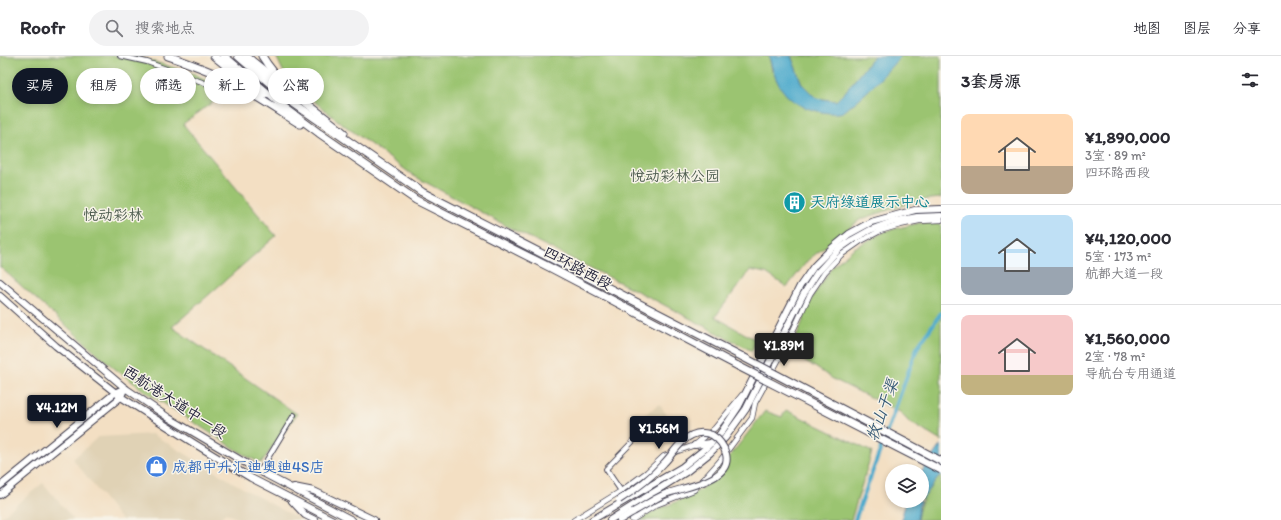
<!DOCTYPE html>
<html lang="zh">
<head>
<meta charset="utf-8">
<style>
  body { margin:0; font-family:Itim,"LXGW WenKai TC",sans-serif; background:#f2f2f3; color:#2b2b33; height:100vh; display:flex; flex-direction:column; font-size:15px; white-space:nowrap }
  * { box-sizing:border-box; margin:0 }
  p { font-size:13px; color:#7c7c81 }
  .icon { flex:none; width:22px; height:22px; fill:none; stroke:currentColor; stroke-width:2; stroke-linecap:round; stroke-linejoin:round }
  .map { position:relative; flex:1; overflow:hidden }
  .drawer { display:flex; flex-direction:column; background:#fff; width:340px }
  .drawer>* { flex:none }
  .top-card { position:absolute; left:12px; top:12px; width:380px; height:36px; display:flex; gap:8px }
  .tools { position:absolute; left:885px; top:408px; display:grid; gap:8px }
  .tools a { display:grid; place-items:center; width:44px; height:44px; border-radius:50%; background:#fff; box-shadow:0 2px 6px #0003; font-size:20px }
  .price { position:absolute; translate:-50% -34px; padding:0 9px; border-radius:4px; background:#111827; color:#fff; font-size:13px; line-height:26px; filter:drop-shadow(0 1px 2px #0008) }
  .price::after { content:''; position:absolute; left:50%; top:24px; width:12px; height:9px; margin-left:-6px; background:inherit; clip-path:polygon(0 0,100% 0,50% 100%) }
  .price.on { background:#222; color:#fff }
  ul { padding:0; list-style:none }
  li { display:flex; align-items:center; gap:12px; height:100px; padding:0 20px }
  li+li { border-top:1px solid #e1e1e2 }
  li span { display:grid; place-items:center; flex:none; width:112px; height:80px; border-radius:8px; color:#555 }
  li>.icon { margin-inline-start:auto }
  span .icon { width:48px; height:48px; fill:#fffc; stroke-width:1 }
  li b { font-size:17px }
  h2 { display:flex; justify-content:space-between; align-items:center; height:48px; padding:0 20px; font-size:17px }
  .pill { padding:0 14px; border-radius:18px; background:#fff; box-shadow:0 2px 6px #0003; font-size:14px; line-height:36px }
  .pill.on { background:#111827; color:#fff }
  header { display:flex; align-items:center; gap:24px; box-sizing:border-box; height:56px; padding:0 20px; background:#fff; border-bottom:1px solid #e1e1e2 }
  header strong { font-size:19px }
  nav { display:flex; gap:22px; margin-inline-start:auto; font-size:14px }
  .search { width:280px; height:36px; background:#f2f2f3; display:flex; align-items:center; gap:10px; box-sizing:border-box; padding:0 14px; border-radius:22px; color:#7c7c81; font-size:15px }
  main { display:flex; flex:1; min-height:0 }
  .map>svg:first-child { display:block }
  .built { fill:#e0d2b5 }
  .green { fill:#9bc471; stroke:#5e7356 }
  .water { fill:#4eaacc; stroke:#386684 }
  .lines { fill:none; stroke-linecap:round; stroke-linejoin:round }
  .canal { stroke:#4eaacc; stroke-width:4 }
  .minor-tunnel { stroke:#c9b9a8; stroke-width:4; stroke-dasharray:4 2; stroke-linecap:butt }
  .minor-casing { stroke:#413e4f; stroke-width:6 }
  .tertiary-casing { stroke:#413e4f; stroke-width:6 }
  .secondary-casing { stroke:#413e4f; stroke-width:8 }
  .primary-casing { stroke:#413e4f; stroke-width:8 }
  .motorway-casing { stroke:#413e4f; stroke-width:9 }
  .minor { stroke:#fff; stroke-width:4 }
  .tertiary { stroke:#fff; stroke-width:4.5 }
  .secondary { stroke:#fff; stroke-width:5.5 }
  .primary { stroke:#fff; stroke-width:6 }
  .motorway { stroke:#fff; stroke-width:7 }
  .primary-bridge-casing { stroke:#413e4f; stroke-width:8; stroke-linecap:butt }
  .motorway-bridge-casing { stroke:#413e4f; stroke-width:9; stroke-linecap:butt }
  .primary-bridge { stroke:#fff; stroke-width:6 }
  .motorway-bridge { stroke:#fff; stroke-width:7 }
  .labels { text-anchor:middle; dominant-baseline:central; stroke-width:3; stroke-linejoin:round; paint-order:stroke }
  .park-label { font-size:15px; fill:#4c5b4e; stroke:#f7f3e8 }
  .culture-label { font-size:15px; fill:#0d838f; stroke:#f7f3e8; text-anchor:start }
  .street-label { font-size:15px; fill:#22223b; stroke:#f7f3e8 }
  .shop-label { font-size:15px; fill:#366cbe; stroke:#f7f3e8; text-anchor:start }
  .water-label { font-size:16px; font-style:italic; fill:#345875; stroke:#f7f3e8 }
</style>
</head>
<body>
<header>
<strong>Roofr</strong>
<div class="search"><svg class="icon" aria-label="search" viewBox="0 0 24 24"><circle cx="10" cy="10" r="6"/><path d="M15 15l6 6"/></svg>搜索地点</div>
<nav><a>地图</a><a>图层</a><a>分享</a></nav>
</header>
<main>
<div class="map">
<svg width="941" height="464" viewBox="0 0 941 464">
  <rect width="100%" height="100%" fill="#f7f3e8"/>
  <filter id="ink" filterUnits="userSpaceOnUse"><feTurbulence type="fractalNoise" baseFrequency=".025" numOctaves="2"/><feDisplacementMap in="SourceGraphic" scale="8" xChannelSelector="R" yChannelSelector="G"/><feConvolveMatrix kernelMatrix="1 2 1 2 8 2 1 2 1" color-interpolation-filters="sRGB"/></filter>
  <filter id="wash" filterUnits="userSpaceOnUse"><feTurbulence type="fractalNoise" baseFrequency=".012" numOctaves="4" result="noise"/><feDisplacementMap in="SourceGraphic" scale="16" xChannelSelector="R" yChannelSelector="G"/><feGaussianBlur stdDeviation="0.9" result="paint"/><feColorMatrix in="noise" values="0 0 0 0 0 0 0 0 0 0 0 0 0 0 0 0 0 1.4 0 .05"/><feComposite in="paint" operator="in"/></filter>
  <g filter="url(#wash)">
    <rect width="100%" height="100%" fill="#f3dfc3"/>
    <g class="built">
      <path d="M659 348 670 363 646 382 634 367Z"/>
      <path d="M152 378 251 437 301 464H240L226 457 217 464H121L73 403 98 381Z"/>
      <path d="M43 427 74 464H0V462Z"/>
    </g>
    <g class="green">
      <path d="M0 0H135L195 18 228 35 183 68 276 180 172 271 297 358 261 407 248 401 146 336 114 312 0 211Z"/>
      <path d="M276 0H769L772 15 825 56H843L859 43 901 0H941V142L920 144 861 163 808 204 787 231 766 217 750 214 715 261 756 284 752 295 649 241 514 174 414 120 337 64 293 28 283 15Z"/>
      <path d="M791 0H874L846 35 836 45 816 42 802 28Z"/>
      <path d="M919 167 941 168V385L908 365 900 356 833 323 815 311 790 298 811 244 832 211 854 192 886 175Z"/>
      <path d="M786 354 872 396 851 464H640L654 455 685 442 700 434 716 418 765 355 782 361Z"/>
      <path d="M939 421 941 422V464H917C920 443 926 437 939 421Z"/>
    </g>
    <g class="water">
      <path d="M769 0H791L802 28 816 42 836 45 846 35 874 0H901C886 16 871 34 853 48 850 50 847 54 843 56 838 58 827 57 822 56 788 50 776 32 769 0Z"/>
      <path d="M941 388V418L922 444V415Z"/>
      <path d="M906 445H921L919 449 917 464H901Z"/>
    </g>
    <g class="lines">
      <path class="canal" d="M855 464 917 292 941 257"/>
    </g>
  </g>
  <g filter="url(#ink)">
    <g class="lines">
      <path class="minor-tunnel" d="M221 34 263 2"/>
      <defs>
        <g id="minor">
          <path d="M120 0 147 6 213 30 221 34"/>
          <path d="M260 415 294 359"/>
          <path d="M621 435 606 413 641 377"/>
        </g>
        <g id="tertiary">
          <path d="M574 464 621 435 647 416 664 400 695 389 715 372 742 339"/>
          <path d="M632 464 656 449 694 434 719 406 752 362 755 347 785 292 810 238 825 216 841 199 861 185 880 175 900 169 919 165 941 164"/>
        </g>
        <g id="secondary">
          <path d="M0 430 116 336 125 332"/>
          <path d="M0 439 121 341 125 332"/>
        </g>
        <g id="primary">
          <path d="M0 226 125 332 169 362 261 416 352 464"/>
          <path d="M0 240 56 290 121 341 195 388 251 422 333 464"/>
          <path d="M695 389 711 387"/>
          <path d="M294 431 314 435 374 464"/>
          <path d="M292 445 305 459 315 464"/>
          <path d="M592 464 682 411 706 392 720 378 739 350 800 230 814 210 832 192 849 178 871 166 915 154 941 153"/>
          <path d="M610 464 686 416 710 397 725 382 746 353 803 239 817 217 839 193 852 184 870 174 892 166 917 161 941 160"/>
          <path d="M620 464 633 456"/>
        </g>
        <g id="motorway">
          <path d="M168 0C188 7 209 14 228 24 253 38 276 53 300 68"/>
          <path d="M214 0 263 40"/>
          <path d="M224 0 284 51 319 77 416 144 549 211 738 310"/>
          <path d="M238 0 289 44 422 136 743 301"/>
          <path d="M246 0 277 25"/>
          <path d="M262 0C282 33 315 52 344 77"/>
        </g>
      </defs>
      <use href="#minor" class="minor-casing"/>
      <use href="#tertiary" class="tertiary-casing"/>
      <use href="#secondary" class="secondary-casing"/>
      <use href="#primary" class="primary-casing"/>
      <use href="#motorway" class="motorway-casing"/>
      <use href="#minor" class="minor"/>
      <use href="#tertiary" class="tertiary"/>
      <use href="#secondary" class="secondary"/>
      <use href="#primary" class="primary"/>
      <use href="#motorway" class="motorway"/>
      <defs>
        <path id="primary-bridge" d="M619 444C635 434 651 422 664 407 673 398 680 384 692 379 698 376 705 376 712 379 720 384 724 390 726 398 733 425 683 431 665 438 654 443 644 450 633 456"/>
        <g id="motorway-bridge">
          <path d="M743 301 941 405"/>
          <path d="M738 310 941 414"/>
        </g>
      </defs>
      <use href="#primary-bridge" class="primary-bridge-casing"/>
      <use href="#motorway-bridge" class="motorway-bridge-casing"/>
      <use href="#primary-bridge" class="primary-bridge"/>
      <use href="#motorway-bridge" class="motorway-bridge"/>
    </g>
  </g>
  <defs>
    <symbol id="building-disc" viewBox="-11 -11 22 22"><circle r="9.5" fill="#0f9aa8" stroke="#f7f3e8"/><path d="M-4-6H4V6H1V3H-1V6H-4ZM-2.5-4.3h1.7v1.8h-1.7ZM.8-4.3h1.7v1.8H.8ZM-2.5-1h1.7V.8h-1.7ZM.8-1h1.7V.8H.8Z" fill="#fff"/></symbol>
    <symbol id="shop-disc" viewBox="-11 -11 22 22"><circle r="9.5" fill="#3f7fe0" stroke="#f7f3e8"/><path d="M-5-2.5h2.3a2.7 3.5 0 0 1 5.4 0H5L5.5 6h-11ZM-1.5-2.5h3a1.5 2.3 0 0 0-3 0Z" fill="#fff"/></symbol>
  </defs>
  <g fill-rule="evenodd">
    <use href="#building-disc" x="782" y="134" width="25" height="25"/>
    <use href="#shop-disc" x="144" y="398" width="25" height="25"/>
  </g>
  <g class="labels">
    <g class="park-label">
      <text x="675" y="120">悦动彩林公园</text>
      <text x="113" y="159">悦动彩林</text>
    </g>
    <g class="culture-label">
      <text x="810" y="146">天府绿道展示中心</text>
    </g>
    <g class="street-label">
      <text transform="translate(578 212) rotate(28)">四环路西段</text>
      <text transform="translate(175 346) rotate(33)">西航港大道中一段</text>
    </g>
    <g class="shop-label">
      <text x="172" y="411">成都中升汇迪奥迪4S店</text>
    </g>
    <g class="water-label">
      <text transform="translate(882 354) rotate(-70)">牧山干渠</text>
    </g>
  </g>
</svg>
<div class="tools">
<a><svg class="icon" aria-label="layers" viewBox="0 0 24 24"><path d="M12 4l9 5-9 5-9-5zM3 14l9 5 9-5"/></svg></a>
</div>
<b class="price on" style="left:784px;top:311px">¥1.89M</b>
<b class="price" style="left:57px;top:373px">¥4.12M</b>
<b class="price" style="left:659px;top:394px">¥1.56M</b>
<div class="top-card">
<a class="pill on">买房</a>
<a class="pill">租房</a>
<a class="pill">筛选</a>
<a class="pill">新上</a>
<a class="pill">公寓</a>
</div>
</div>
<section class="drawer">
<h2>3套房源<svg class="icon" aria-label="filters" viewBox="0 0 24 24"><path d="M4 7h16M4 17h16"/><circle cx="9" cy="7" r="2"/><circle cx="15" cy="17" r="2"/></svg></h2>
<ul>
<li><span style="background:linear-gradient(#ffd9b3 65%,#b9a48a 0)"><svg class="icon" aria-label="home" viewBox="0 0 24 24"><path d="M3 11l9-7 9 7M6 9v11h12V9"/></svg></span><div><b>¥1,890,000</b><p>3室 · 89 m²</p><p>四环路西段</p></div></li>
<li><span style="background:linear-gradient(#bfe0f5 65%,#9aa5b1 0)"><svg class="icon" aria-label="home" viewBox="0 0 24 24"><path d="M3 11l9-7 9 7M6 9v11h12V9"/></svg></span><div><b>¥4,120,000</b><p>5室 · 173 m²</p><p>航都大道一段</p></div></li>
<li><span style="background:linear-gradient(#f6c9c9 75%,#c2b280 0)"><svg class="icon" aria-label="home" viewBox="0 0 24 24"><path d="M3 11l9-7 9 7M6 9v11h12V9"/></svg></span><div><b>¥1,560,000</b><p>2室 · 78 m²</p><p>导航台专用通道</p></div></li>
</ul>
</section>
</main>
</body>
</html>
